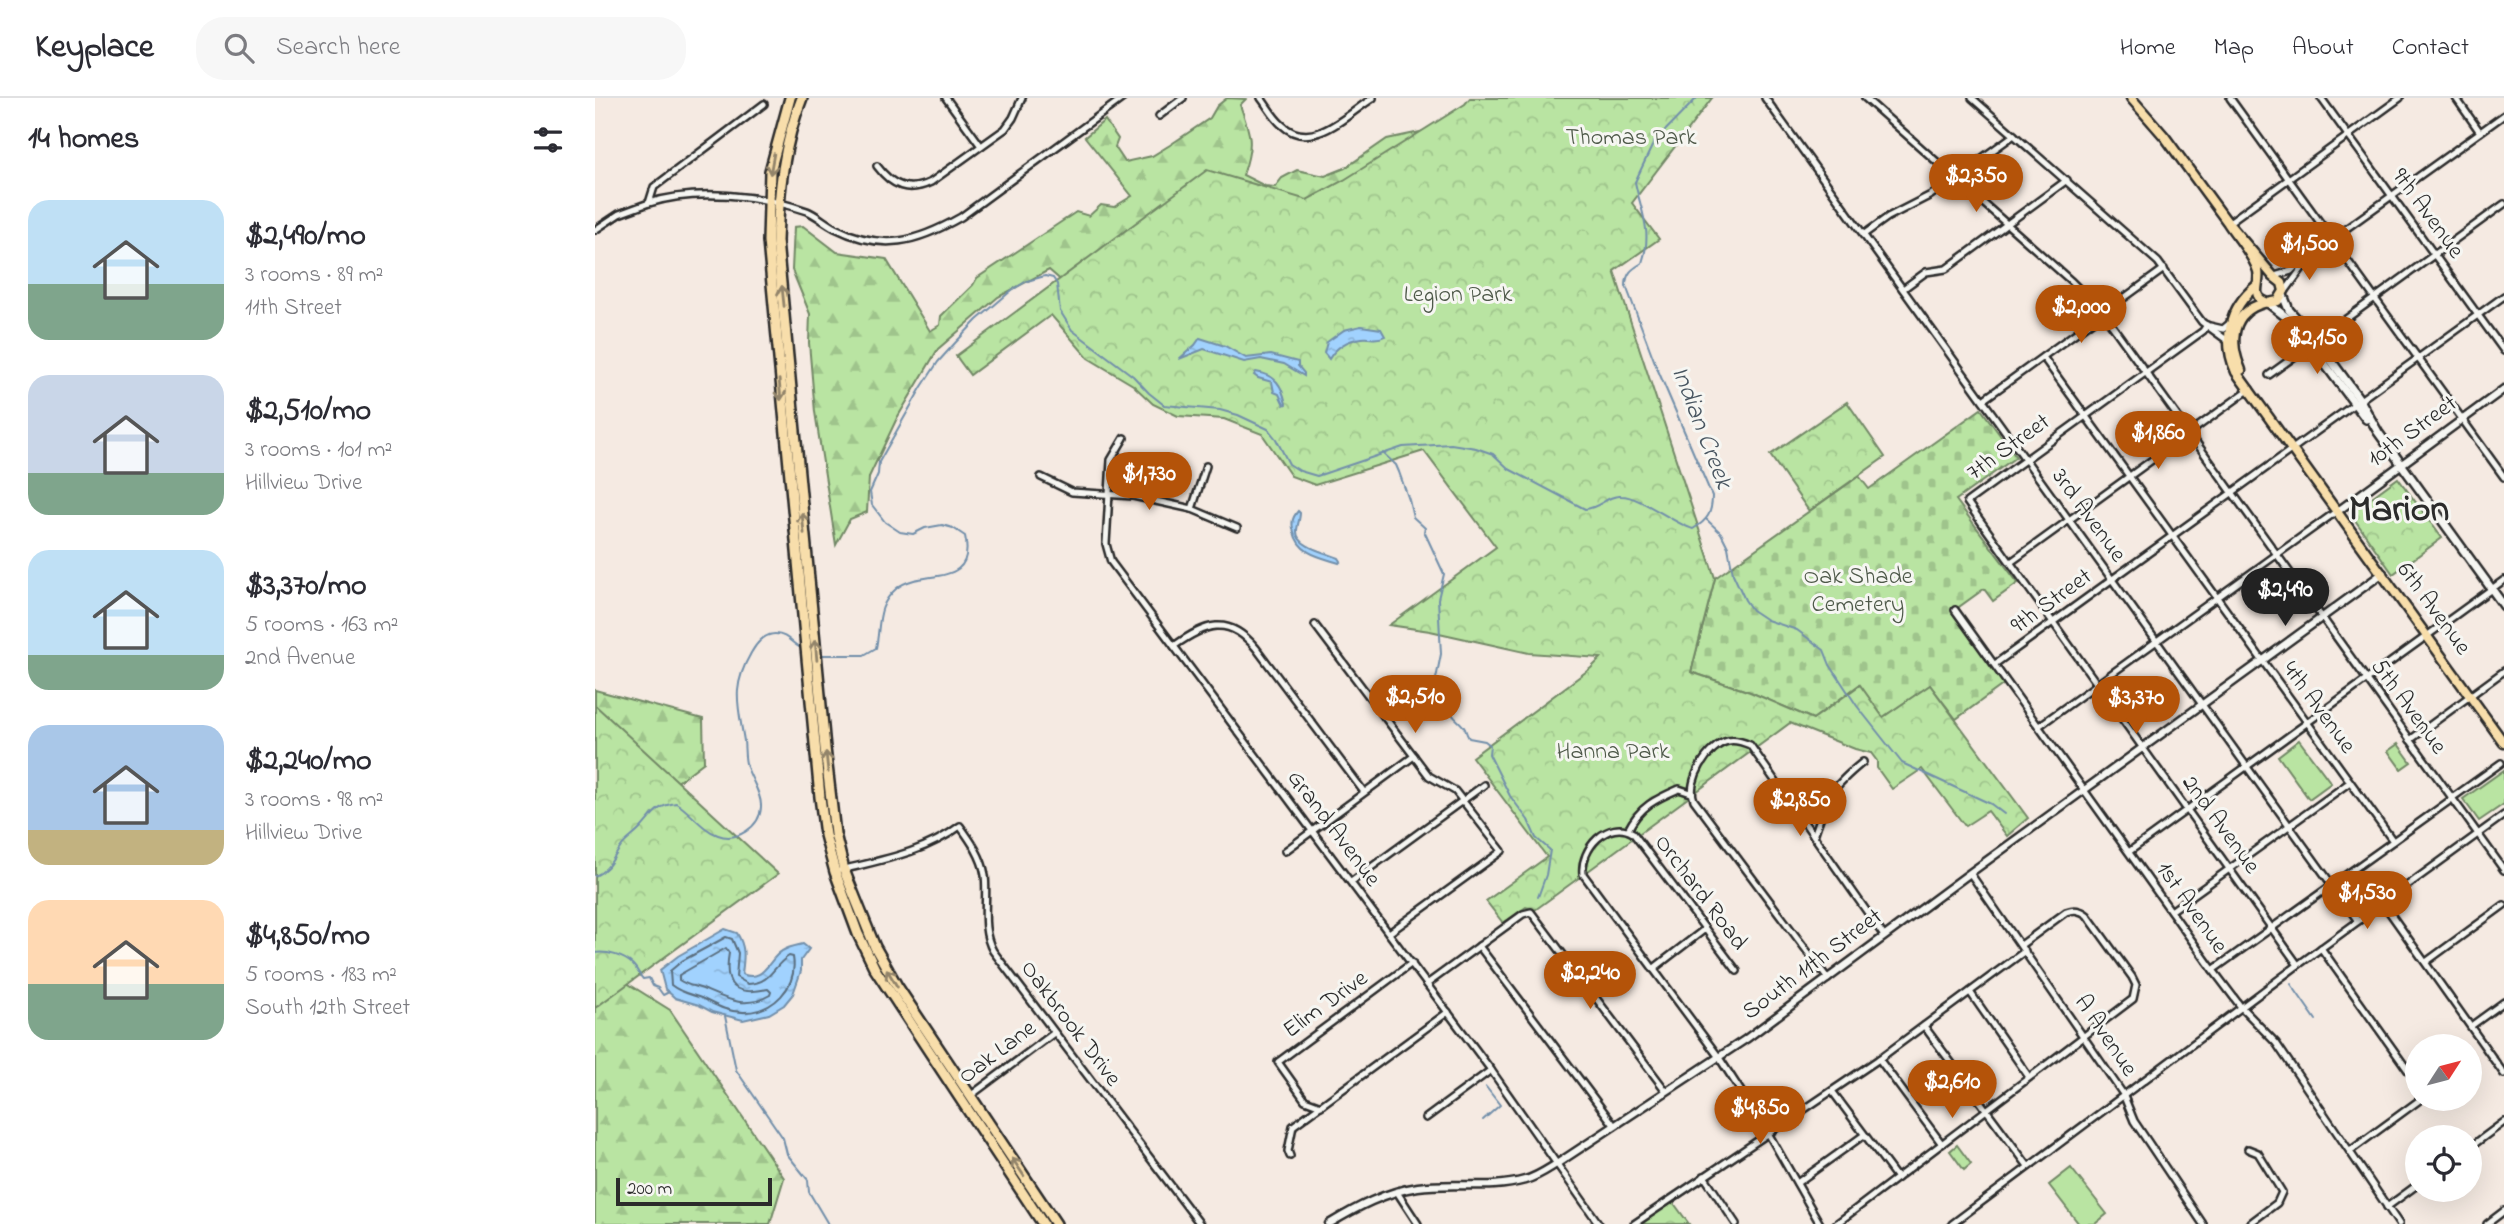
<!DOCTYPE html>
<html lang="en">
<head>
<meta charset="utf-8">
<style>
  body { margin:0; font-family:"Indie Flower",sans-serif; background:#f7f7f7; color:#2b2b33; height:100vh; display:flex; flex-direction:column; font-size:26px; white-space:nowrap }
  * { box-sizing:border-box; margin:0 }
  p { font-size:23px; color:#7c7c81 }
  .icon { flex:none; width:38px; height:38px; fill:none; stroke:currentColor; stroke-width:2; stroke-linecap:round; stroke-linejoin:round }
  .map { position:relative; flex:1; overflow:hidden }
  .panel { display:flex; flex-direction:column; background:#fff; width:595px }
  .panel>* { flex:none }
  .needle { width:46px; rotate:54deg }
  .buttons { position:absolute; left:1810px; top:936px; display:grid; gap:14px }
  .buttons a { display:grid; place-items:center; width:77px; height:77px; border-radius:50%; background:#fff; box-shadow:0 7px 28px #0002; font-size:35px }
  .scale { position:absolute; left:21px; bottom:18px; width:156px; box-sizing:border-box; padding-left:7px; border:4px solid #2b2b2b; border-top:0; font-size:19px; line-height:24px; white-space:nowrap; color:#2b2b2b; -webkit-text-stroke:5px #f6f6f2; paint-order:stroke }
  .price { position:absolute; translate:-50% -60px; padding:0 16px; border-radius:24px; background:#b45309; color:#fff; font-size:23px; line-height:46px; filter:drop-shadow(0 2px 4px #0008) }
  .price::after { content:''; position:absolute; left:50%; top:42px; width:21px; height:16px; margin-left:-10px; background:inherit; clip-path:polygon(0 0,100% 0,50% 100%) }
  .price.current { background:#222; color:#fff }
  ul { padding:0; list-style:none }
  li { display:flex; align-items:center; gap:21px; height:175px; padding:0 28px }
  li span { display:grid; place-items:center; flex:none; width:196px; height:140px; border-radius:21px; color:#555 }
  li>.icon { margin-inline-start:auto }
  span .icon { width:84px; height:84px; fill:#fffc; stroke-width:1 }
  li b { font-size:30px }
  h2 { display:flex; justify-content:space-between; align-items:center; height:84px; padding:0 28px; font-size:30px }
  header { display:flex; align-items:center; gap:42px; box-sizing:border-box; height:98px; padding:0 35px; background:#fff; border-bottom:2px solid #e1e1e2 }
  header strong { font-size:33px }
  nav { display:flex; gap:38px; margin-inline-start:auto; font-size:24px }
  .search { width:490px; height:63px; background:#f7f7f7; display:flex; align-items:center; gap:18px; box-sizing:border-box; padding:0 24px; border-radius:28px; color:#7c7c81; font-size:26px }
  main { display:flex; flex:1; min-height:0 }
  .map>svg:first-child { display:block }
  .grass { fill:#b9e4a2; stroke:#728866; stroke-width:2 }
  .forest { fill:url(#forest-firs); stroke:#728866; stroke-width:2 }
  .cemetery { fill:url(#cemetery-stones); stroke:#728866; stroke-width:2 }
  .park { fill:url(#park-crowns); stroke:#728866; stroke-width:2 }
  .water { fill:url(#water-ripples); stroke:#728faa; stroke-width:2 }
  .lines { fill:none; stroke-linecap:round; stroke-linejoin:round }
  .shore { stroke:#5a6e7f; stroke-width:2 }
  .stream { stroke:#728faa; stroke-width:2 }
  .minor-casing { stroke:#2b2b2b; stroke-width:10 }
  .tertiary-casing { stroke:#2b2b2b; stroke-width:11 }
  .secondary-casing { stroke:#2b2b2b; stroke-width:12 }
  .primary-casing { stroke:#2b2b2b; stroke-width:13 }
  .trunk-casing { stroke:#2b2b2b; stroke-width:14 }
  .minor { stroke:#f6f6f2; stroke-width:5 }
  .tertiary { stroke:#f6f6f2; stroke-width:6 }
  .secondary { stroke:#f6f6f2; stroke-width:7 }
  .primary { stroke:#f8deab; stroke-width:8 }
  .trunk { stroke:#f8deab; stroke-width:9 }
  .oneway { stroke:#92846b }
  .labels { text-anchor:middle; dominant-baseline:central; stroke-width:6; stroke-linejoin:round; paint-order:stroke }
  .park-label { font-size:24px; fill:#4e5949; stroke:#f6f6f2 }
  .street-label { font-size:24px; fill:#2b2b2b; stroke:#f6f6f2 }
  .water-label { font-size:26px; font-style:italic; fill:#485560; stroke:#f6f6f2 }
  .town-label { font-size:38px; font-weight:bold; fill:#2b2b2b; stroke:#f6f6f2 }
</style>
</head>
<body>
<header>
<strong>Keyplace</strong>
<div class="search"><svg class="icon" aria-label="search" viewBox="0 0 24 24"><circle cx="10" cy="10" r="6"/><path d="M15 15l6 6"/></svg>Search here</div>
<nav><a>Home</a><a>Map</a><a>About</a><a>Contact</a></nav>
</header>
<main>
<section class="panel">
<h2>14 homes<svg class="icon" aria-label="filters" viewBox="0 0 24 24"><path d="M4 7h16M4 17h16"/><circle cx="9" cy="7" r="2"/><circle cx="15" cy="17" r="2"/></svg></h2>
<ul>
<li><span style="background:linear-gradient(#bfe0f5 60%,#7fa58c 0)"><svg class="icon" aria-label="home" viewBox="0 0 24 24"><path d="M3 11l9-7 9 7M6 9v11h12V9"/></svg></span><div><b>$2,490/mo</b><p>3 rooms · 89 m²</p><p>11th Street</p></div></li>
<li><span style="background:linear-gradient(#c9d6e8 70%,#7fa58c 0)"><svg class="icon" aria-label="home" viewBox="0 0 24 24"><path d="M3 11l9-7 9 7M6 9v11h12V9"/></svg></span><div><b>$2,510/mo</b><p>3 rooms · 101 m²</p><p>Hillview Drive</p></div></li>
<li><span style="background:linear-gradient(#bfe0f5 75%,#7fa58c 0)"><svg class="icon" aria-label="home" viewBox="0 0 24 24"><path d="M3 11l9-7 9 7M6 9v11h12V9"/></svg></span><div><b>$3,370/mo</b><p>5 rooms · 163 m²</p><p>2nd Avenue</p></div></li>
<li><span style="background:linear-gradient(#a9c7e8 75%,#c2b280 0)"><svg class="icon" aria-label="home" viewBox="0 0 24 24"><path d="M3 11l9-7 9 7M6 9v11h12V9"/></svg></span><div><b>$2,240/mo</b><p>3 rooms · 98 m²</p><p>Hillview Drive</p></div></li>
<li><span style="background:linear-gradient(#ffd9b3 60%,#7fa58c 0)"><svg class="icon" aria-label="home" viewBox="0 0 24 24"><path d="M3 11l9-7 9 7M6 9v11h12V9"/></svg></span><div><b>$4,850/mo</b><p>5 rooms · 183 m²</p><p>South 12th Street</p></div></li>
</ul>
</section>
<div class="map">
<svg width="1909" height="1126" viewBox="0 0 1909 1126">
  <defs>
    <pattern id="forest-firs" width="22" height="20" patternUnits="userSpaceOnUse" patternTransform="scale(1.75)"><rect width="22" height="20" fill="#b9e4a2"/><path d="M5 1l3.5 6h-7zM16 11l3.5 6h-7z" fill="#9fc48c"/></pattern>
    <pattern id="cemetery-stones" width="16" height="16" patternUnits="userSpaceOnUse" patternTransform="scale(1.75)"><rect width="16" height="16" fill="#b9e4a2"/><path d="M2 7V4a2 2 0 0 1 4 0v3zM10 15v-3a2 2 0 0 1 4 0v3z" fill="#9fc48c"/></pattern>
    <pattern id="park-crowns" width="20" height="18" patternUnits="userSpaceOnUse" patternTransform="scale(1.75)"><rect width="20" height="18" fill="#b9e4a2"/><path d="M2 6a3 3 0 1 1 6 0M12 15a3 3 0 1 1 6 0" fill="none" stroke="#9fc48c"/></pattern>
    <pattern id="water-ripples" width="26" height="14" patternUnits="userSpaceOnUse" patternTransform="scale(1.75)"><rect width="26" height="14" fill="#a1d2fe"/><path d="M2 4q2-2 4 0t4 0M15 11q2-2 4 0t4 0" fill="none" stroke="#8bb4da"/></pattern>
  </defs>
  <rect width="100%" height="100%" fill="#f5eae2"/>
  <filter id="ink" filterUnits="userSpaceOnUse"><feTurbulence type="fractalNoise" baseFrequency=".0143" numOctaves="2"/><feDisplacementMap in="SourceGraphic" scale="14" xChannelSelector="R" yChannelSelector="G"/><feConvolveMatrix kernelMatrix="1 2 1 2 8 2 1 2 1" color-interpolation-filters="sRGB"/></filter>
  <g filter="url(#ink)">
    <g class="grass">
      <path d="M1704 642 1736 685 1714 701 1683 658Z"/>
      <path d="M1803 646 1816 664 1806 671 1793 653Z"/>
      <path d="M1909 672V706L1884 723 1868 701Z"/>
      <path d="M1476 1070 1512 1116 1500 1126H1484L1454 1087Z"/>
    </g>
    <g class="forest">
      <path d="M632 0 651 1 645 7C656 37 659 46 648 77L670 88 680 89 687 80 702 72 730 78 750 70 792 41 987 0 477 192 454 172 403 199 343 251 302 320 274 379 272 414 255 421 241 447 220 314 214 245 215 216 197 172 199 129 208 128 242 154 291 161 335 233 345 227 346 218 378 187 382 180 481 114 494 118 506 107 519 109 537 98 490 39 510 22 523 41 520 49 530 64 557 58 575 47 615 20 622 8Z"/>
      <path d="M0 592 108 621 109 664 64 698 0 716Z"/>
      <path d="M0 865 75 912 189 1080 175 1126H0Z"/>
    </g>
    <path class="cemetery" d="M1386 311 1421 359 1361 402 1423 485 1398 503 1389 491 1357 514 1409 586 1361 621 1335 587 1288 620 1264 587 1218 621 1155 594 1096 574 1120 480 1264 378 1274 391Z"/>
    <g class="park">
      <path d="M875 0H1117L1037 105 1064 141 1019 173 1120 480 1096 574 1155 594 1218 621 1265 587 1288 619 1335 587 1433 720 1412 738 1393 713 1370 728 1327 671 1297 691 1282 670V663L1276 655 1260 651 1195 625 940 812 931 809 908 825 891 803 952 759 877 659 996 570 1006 560 934 555 835 533 794 527 901 449 829 353 720 387 696 378 667 336 629 321 583 318 558 306 538 287 493 260 456 217 375 277 361 258 612 72 712 102 749 82 870 6Z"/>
      <path d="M1252 304 1290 359 1214 413 1175 357Z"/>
      <path d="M1803 380 1847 440 1798 476 1755 415Z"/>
      <path d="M0 607 183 776 0 910Z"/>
      <path d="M1362 1047 1376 1066 1369 1072 1355 1053Z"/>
      <path d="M1078 1104 1094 1126H1045Z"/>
    </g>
    <g class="water">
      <path d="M766 228 786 231 790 238C781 243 777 239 767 240 753 242 741 249 734 261L729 255 732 244 749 232Z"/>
      <path d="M605 240 630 248 651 260 676 257 703 264V268L709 275V278L689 266 666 261 649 264 609 251 584 261 600 247Z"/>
      <path d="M661 274C681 277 687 287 691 306L689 307 684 296 679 294 677 284 663 280 659 277Z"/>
      <path d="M703 413 705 415C705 421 702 428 702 433 701 449 733 455 744 460L746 463 744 465C725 459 704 456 699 434 696 425 697 420 703 413Z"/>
      <path d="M130 831 142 835C151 850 149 859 147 876 166 884 171 868 182 857 189 850 199 848 208 846L214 851 206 862V873L198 896 189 907 174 916 148 922 117 914 104 907 80 900 70 891 65 872 83 858Z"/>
    </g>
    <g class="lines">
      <g class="shore">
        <path d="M131 839 137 841 143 855 141 879 153 886C177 885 177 868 194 858L198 859C203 889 178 915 147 914 131 914 119 906 106 900 95 896 86 895 76 887L75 873 87 863Z"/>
        <path d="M131 850 134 855C128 889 140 898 173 891L176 894 175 897C152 911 133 902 110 892 101 888 92 888 84 882V877Z"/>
      </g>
      <g class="stream">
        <path d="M788 355 801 367 804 374 814 402 818 419 830 430 829 433 849 476 843 501 846 556 840 586 845 601 856 610C856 621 866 622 870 631 871 634 872 637 874 640L890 643 895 647 894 656 915 698 933 722 941 740 955 752 951 777 943 799"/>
        <path d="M1111 421 1126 435 1133 449 1138 476 1150 502 1157 512 1172 522 1202 532 1229 552 1235 567 1262 608 1307 665 1396 706 1409 716"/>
        <path d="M226 557H269L281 550C286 525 281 508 302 490 325 470 382 492 370 438L358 430 347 427 330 430 318 436 305 434 290 424 277 407 275 394 283 376 284 364 326 290 343 264 361 244 382 222 417 192 432 183 450 178 458 180 462 186 465 213 477 232 538 278 554 295 569 307 625 312 643 317 673 331 681 341 694 366 705 373 722 378 808 349 856 346 881 350 898 356 914 371 990 411C1004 411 1012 397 1026 398 1046 398 1077 425 1098 431 1113 422 1117 415 1117 398L1062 270 1031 188C1031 175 1037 171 1047 165 1058 133 1046 114 1040 84L1059 44 1102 0"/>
        <path d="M0 778C14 772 17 761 26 749 31 742 40 737 46 730 59 716 61 708 81 705 96 714 106 731 123 737 142 744 165 729 166 709 167 697 156 681 152 669 149 661 150 651 149 643 143 606 136 590 156 555 161 546 169 536 180 536 193 536 197 547 208 551"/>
        <path d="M0 855C11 853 30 858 38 867 43 872 44 877 48 881L54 880 58 888 63 890 68 897 74 894"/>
        <path d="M1696 886 1721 922"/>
        <path d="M130 918 141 972 188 1040 192 1056 213 1082 214 1094 233 1126"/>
        <path d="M888 1022 905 1007 891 989"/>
      </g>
      <defs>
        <g id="minor">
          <path d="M351 0 386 48"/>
          <path d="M666 0C673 9 678 19 686 26 717 56 752 16 778 0"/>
          <path d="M1170 0 1763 823"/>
          <path d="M1270 0 1476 183 1508 215 1909 772"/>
          <path d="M1377 0 1563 164 1607 224 1633 243"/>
          <path d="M1635 0 1909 379"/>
          <path d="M1726 0 1909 253"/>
          <path d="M1861 0 1885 34"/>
          <path d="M564 18 588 0"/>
          <path d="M282 68C297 88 313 95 336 84L410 31 418 20 427 0"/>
          <path d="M54 105C101 90 166 97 212 113 222 117 230 125 240 130 288 154 322 144 366 119L528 0"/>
          <path d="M1633 125 1805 0"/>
          <path d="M0 132 24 116 54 105 59 89 169 6"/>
          <path d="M1268 137 1293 119 1336 97 1419 37"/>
          <path d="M1680 178 1696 173 1706 163 1909 17"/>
          <path d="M1308 191 1331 174 1351 171 1472 82"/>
          <path d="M1689 195 1716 158"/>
          <path d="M1612 227 1608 233 1372 404 1703 867"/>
          <path d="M1615 228 1628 231 1634 226"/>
          <path d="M1448 259 1798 743"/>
          <path d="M1674 277 1909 106"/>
          <path d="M1388 302 1569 171"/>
          <path d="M529 340 516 362 511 446 516 464 896 972 1004 1126"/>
          <path d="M446 379 477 394 538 398 597 411 642 430"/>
          <path d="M597 411 611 368"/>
          <path d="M1416 464 1655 291"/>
          <path d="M1360 512 1618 872 1646 909 1681 945 1804 1126"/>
          <path d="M720 527 834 678 860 693 907 753 794 835"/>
          <path d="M579 548C610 526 633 516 661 550L769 694"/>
          <path d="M1400 566 1909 198"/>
          <path d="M1444 628 1742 413"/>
          <path d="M1815 642 1909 573"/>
          <path d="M1857 700 1906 665"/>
          <path d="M1033 732C1045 708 1061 701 1084 691L1096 695"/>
          <path d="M1219 738C1232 698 1236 690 1268 664"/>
          <path d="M690 753 819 658"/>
          <path d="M1535 753 1909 482"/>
          <path d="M246 772C287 762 331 754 365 728 376 743 387 759 390 777 393 802 385 830 398 853L605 1126"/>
          <path d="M1375 775 1528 996 1539 1023 1608 1126"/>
          <path d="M756 784 889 687"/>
          <path d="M1788 805 1909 976"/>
          <path d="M1576 813 1755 684"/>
          <path d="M884 848 1019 1027"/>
          <path d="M1726 850 1822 985"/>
          <path d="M1831 864 1909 807"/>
          <path d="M1058 871 1110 831"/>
          <path d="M1618 872 1857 701"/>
          <path d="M1142 873 1038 735C1013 720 985 751 988 776L1123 958 1173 1035 1225 1126"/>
          <path d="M1233 881 1099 702C1091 684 1113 647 1133 643 1140 641 1148 644 1155 647L1289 838"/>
          <path d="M832 886 928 816 936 814 1071 993"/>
          <path d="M1375 894 1434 979"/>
          <path d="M1329 928 1433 1068"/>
          <path d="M1876 928 1909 904"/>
          <path d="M1284 961 1347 1046"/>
          <path d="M1237 993 1302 1080"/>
          <path d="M375 998 459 935"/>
          <path d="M726 1008 710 1002 683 964 817 865"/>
          <path d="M831 1020 896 972"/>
          <path d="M1874 1050 1909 1024"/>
          <path d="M1653 1051 1663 1055 1687 1094 1682 1105 1654 1126"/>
          <path d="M1755 1053 1826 1001"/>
          <path d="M695 1058 693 1053 698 1028 853 914"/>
          <path d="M1109 1078 1141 1126"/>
          <path d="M1202 1085 1269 1037"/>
          <path d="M802 1094 823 1126"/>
          <path d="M1792 1109 1822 1087"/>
          <path d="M1039 1126 1284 961 1430 853"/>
          <path d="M1241 1126 1538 901 1541 887 1537 879 1492 817C1485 812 1480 811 1471 814L1426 847"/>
          <path d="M1357 1126 1703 867 1909 717"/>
          <path d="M1892 1126 1909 1113"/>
        </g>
        <g id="tertiary">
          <path d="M1743 413 1909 291"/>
          <path d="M734 1126C762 1109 790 1094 823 1089 858 1084 895 1092 930 1082 942 1079 953 1071 963 1065L1151 941 1375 775 1788 475"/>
        </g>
        <g id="secondary">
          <path d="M1688 197 1694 212 1722 243 1765 302 1783 334 1909 508"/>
          <path d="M1673 205 1700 226 1771 321"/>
        </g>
        <g id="primary">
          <path d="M1536 0 1570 39 1633 125 1678 178 1687 185 1689 193 1683 203 1673 205C1654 198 1666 187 1663 173 1658 156 1642 139 1633 125"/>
          <path d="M1661 188C1634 210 1627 242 1641 274L1909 645"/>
          <path d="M1646 272C1634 244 1636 214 1669 205"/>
        </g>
        <g id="trunk">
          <path d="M195 0 175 73 173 143 225 699 230 737 240 774 263 836 280 871 448 1126"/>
          <path d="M207 0C188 47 184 93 182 143L230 650 240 736 249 772 280 849 302 888 461 1126"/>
        </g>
      </defs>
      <use href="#minor" class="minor-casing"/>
      <use href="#tertiary" class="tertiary-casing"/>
      <use href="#secondary" class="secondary-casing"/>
      <use href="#primary" class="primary-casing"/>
      <use href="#trunk" class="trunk-casing"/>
      <use href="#minor" class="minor"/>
      <use href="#tertiary" class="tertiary"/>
      <use href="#secondary" class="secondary"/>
      <use href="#primary" class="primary"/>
      <use href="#trunk" class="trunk"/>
    </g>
    <defs><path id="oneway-shaft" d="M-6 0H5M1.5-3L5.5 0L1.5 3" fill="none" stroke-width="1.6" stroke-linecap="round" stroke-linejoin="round" transform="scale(1.75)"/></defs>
    <g class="oneway">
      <use href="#oneway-shaft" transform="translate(177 66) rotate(100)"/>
      <use href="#oneway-shaft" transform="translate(188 198) rotate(-96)"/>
      <use href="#oneway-shaft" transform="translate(185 292) rotate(85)"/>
      <use href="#oneway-shaft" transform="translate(208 425) rotate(-96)"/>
      <use href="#oneway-shaft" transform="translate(221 552) rotate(-95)"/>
      <use href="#oneway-shaft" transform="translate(232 664) rotate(-96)"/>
      <use href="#oneway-shaft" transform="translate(297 880) rotate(-121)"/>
      <use href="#oneway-shaft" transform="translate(423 1069) rotate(-124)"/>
    </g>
  </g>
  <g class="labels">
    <g class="park-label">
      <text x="1036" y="40">Thomas Park</text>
      <text x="863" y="197">Legion Park</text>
      <text x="1263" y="479">Oak Shade<tspan x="1263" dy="28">Cemetery</tspan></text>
      <text x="1018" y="654">Hanna Park</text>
    </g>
    <g class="street-label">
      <text transform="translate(1832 116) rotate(54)">9th Avenue</text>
      <text transform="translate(1818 334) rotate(-36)">10th Street</text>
      <text transform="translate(1414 350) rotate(-36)">7th Street</text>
      <text transform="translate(1493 418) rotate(54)">3rd Avenue</text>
      <text transform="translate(1457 504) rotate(-36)">9th Street</text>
      <text transform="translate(1838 511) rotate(54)">6th Avenue</text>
      <text transform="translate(1813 609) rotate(54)">5th Avenue</text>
      <text transform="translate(1723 610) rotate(54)">4th Avenue</text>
      <text transform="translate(1625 727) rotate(54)">2nd Avenue</text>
      <text transform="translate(738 731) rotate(53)">Grand Avenue</text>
      <text transform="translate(1105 795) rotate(53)">Orchard Road</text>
      <text transform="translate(1596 810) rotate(55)">1st Avenue</text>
      <text transform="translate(1218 867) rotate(-37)">South 11th Street</text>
      <text transform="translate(731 907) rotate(-36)">Elim Drive</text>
      <text transform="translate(475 926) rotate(53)">Oakbrook Drive</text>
      <text transform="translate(1510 938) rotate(56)">A Avenue</text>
      <text transform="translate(403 955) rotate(-37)">Oak Lane</text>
    </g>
    <g class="water-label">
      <text transform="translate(1106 330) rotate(69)">Indian Creek</text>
    </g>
    <g class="town-label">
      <text x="1804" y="413">Marion</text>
    </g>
  </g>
</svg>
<div class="buttons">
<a><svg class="needle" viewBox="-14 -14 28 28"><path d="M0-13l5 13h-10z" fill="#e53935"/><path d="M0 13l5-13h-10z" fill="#7c7c81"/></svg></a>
<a><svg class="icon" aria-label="locate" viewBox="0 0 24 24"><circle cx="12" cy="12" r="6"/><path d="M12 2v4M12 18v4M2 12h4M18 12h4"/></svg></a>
</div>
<div class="scale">200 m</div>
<b class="price" style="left:1381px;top:116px">$2,350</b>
<b class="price" style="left:1714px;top:184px">$1,500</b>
<b class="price" style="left:1486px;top:247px">$2,000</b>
<b class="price" style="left:1722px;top:278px">$2,150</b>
<b class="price" style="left:1563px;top:373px">$1,860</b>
<b class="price" style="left:554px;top:414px">$1,730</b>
<b class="price current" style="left:1690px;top:530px">$2,490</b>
<b class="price" style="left:820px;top:637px">$2,510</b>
<b class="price" style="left:1541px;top:638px">$3,370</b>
<b class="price" style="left:1205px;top:740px">$2,850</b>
<b class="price" style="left:1772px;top:833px">$1,530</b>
<b class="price" style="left:995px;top:913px">$2,240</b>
<b class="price" style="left:1357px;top:1022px">$2,610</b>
<b class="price" style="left:1165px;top:1048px">$4,850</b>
</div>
</main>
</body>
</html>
